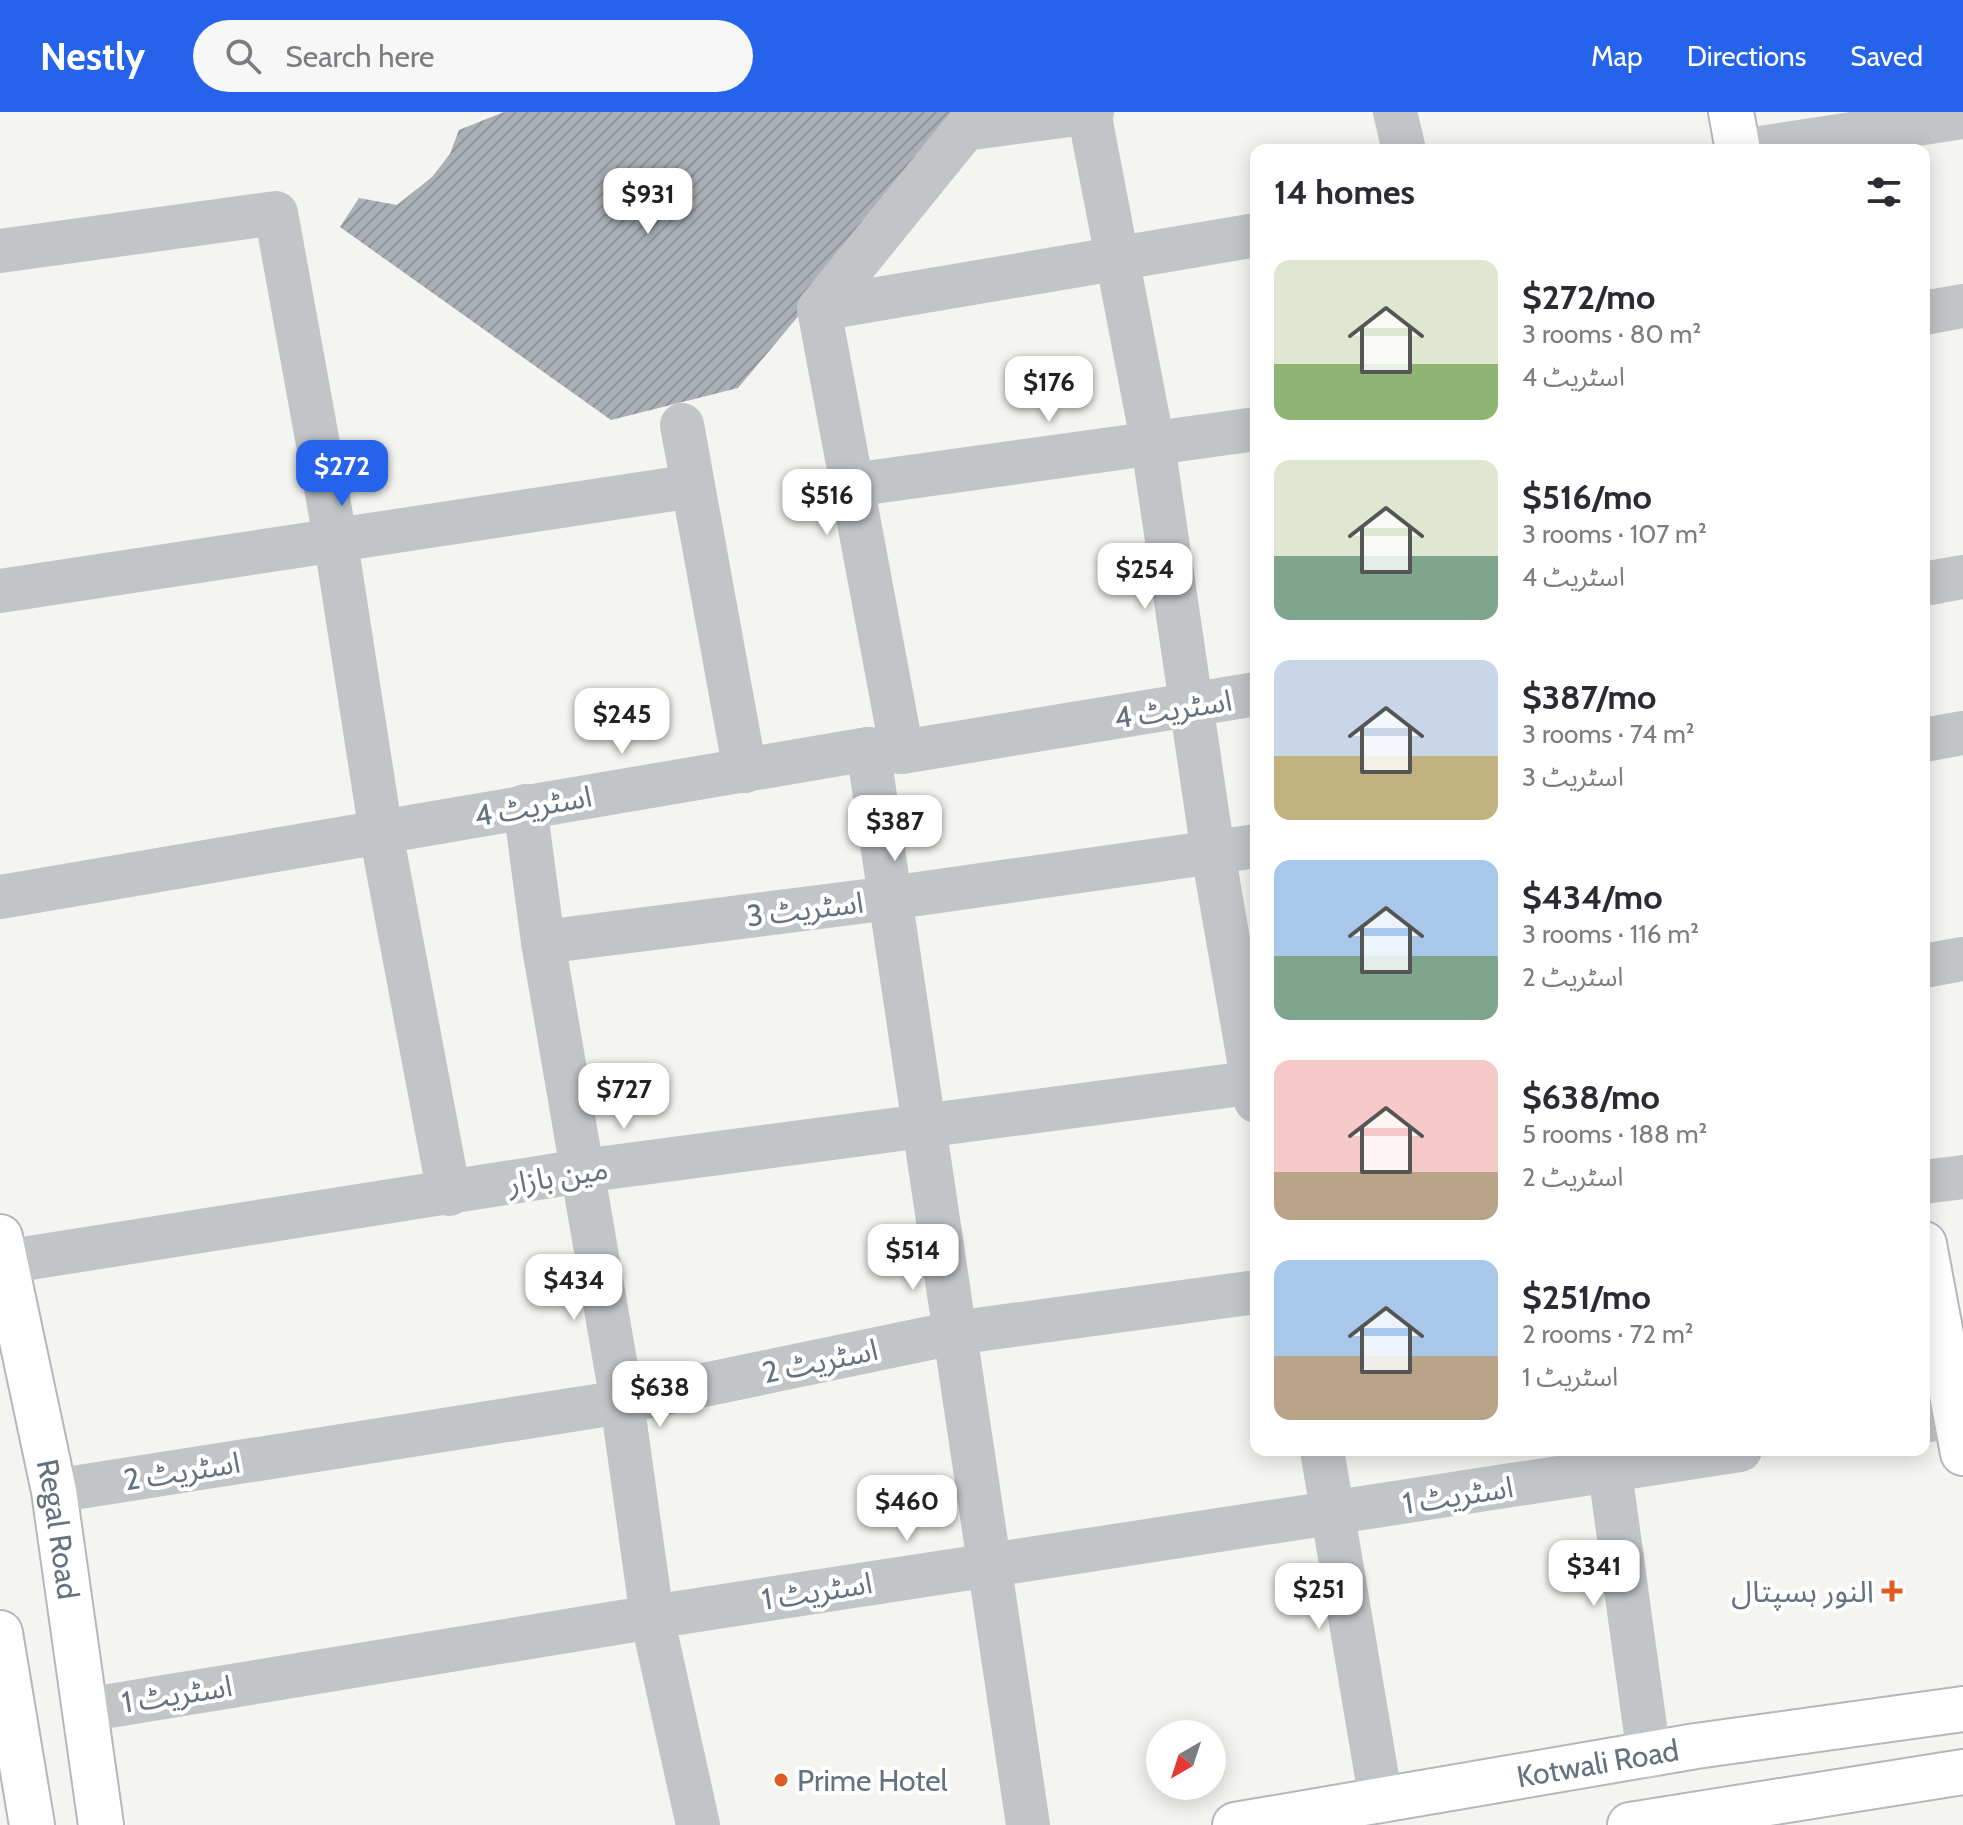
<!DOCTYPE html>
<html lang="en">
<head>
<meta charset="utf-8">
<style>
  body { margin:0; font-family:Cabin,"Noto Sans Arabic",sans-serif; background:#f7f7f7; color:#2b2b33; height:100vh; display:flex; flex-direction:column; font-size:30px; white-space:nowrap }
  * { box-sizing:border-box; margin:0 }
  p { font-size:26px; color:#7c7c81 }
  .icon { flex:none; width:44px; height:44px; fill:none; stroke:currentColor; stroke-width:2; stroke-linecap:round; stroke-linejoin:round }
  .map { position:relative; flex:1; overflow:hidden }
  .sheet { position:absolute; left:1250px; top:32px; width:680px; height:1312px; display:flex; flex-direction:column; background:#fff; border-radius:16px; box-shadow:0 4px 20px #0003 }
  .sheet>* { flex:none }
  .needle { width:52px; rotate:219deg }
  .buttons { position:absolute; left:1146px; top:1608px; display:grid; gap:16px }
  .buttons a { display:grid; place-items:center; width:80px; height:80px; border-radius:50%; background:#fff; box-shadow:0 4px 20px #0003; font-size:40px }
  .price { position:absolute; translate:-50% -68px; padding:0 18px; border-radius:16px; background:#fff; color:#222; font-size:26px; line-height:52px; filter:drop-shadow(0 2px 4px #0008) }
  .price::after { content:''; position:absolute; left:50%; top:48px; width:24px; height:18px; margin-left:-12px; background:inherit; clip-path:polygon(0 0,100% 0,50% 100%) }
  .price.on { background:#2563eb; color:#fff }
  ul { padding:0; list-style:none }
  li { display:flex; align-items:center; gap:24px; height:200px; padding:0 24px }
  li span { display:grid; place-items:center; flex:none; width:224px; height:160px; border-radius:16px; color:#555 }
  li>.icon { margin-inline-start:auto }
  span .icon { width:96px; height:96px; fill:#fffc; stroke-width:1 }
  li b { font-size:34px }
  h2 { display:flex; justify-content:space-between; align-items:center; height:96px; padding:0 24px; font-size:34px }
  header { display:flex; align-items:center; gap:48px; box-sizing:border-box; height:112px; padding:0 40px; background:#2563eb; color:#fff }
  header strong { font-size:38px }
  nav { display:flex; gap:44px; margin-inline-start:auto; font-size:28px }
  .search { width:560px; height:72px; background:#f7f7f7; display:flex; align-items:center; gap:20px; box-sizing:border-box; padding:0 28px; border-radius:44px; color:#7c7c81; font-size:30px }
  .map>svg:first-child { display:block }
  .building { fill:url(#building-hatch) }
  .lines { fill:none; stroke-linecap:round; stroke-linejoin:round }
  .secondary-casing { stroke:#b4b8bc; stroke-width:48 }
  .primary-casing { stroke:#b4b8bc; stroke-width:48 }
  .street { stroke:#c1c5c8; stroke-width:44 }
  .secondary { stroke:#fff; stroke-width:44 }
  .primary { stroke:#fff; stroke-width:44 }
  .poi-dot { fill:#e05c24; stroke:#fff; stroke-width:3 }
  .labels { text-anchor:middle; dominant-baseline:central; stroke-width:8; stroke-linejoin:round; paint-order:stroke }
  .street-label { font-size:30px; fill:#637281; stroke:#fff }
  .poi-label { font-size:30px; fill:#637281; stroke:#fff; text-anchor:end }
</style>
</head>
<body>
<header>
<strong>Nestly</strong>
<div class="search"><svg class="icon" aria-label="search" viewBox="0 0 24 24"><circle cx="10" cy="10" r="6"/><path d="M15 15l6 6"/></svg>Search here</div>
<nav><a>Map</a><a>Directions</a><a>Saved</a></nav>
</header>
<div class="map">
<svg width="1963" height="1713" viewBox="0 0 1963 1713">
  <defs>
    <pattern id="building-hatch" width="6" height="6" patternUnits="userSpaceOnUse" patternTransform="scale(2)"><rect width="6" height="6" fill="#aab0b6"/><path d="M-1 1l2-2M0 6l6-6M5 7l2-2" fill="none" stroke="#8e9499"/></pattern>
  </defs>
  <rect width="100%" height="100%" fill="#f4f4f0"/>
  <path class="building" d="M504 0H960L962 9 738 276 611 308 340 115 359 86 397 93 432 65 450 42 459 18Z"/>
  <g class="lines">
    <defs>
      <g id="secondary">
        <path d="M1731 0 1738 38"/>
        <path id="s1" d="M0 1125 54 1379 101 1713"/>
        <path d="M1924 1132 1963 1341"/>
        <path d="M0 1521 32 1713"/>
      </g>
      <g id="primary">
        <path id="s2" d="M1235 1713 1696 1634 1963 1597"/>
        <path d="M1630 1713 1963 1660"/>
      </g>
    </defs>
    <use href="#secondary" class="secondary-casing"/>
    <use href="#primary" class="primary-casing"/>
    <g class="street">
      <path d="M1089 0 1153 333 1213 741 1256 989"/>
      <path d="M1395 0 1404 38"/>
      <path d="M1747 38 1963 5"/>
      <path d="M0 139 276 101 336 431 381 721 449 1082"/>
      <path d="M819 197 1256 123"/>
      <path d="M1924 201 1963 194"/>
      <path d="M682 313 745 659"/>
      <path d="M852 373 1256 317"/>
      <path d="M1924 472 1963 465"/>
      <path d="M0 479 693 374"/>
      <path d="M1924 628 1963 621"/>
      <path d="M868 637 1028 1713"/>
      <path d="M902 640 819 197 965 17 1092 0"/>
      <path d="M525 694 543 830 622 1290 652 1505 698 1713"/>
      <path d="M0 785 868 637 902 640 1256 582"/>
      <path d="M543 830 890 786 1256 734"/>
      <path d="M1924 854 1963 847"/>
      <path d="M1924 1070 1963 1065"/>
      <path d="M4 1150 582 1059 1256 970"/>
      <path d="M1924 1309 1963 1302"/>
      <path d="M1322 1338 1381 1689"/>
      <path d="M1607 1338 1649 1644"/>
      <path d="M54 1379 622 1290 954 1221 1256 1180"/>
      <path d="M85 1598 652 1505 1740 1338"/>
    </g>
    <use href="#secondary" class="secondary"/>
    <use href="#primary" class="primary"/>
  </g>
  <g class="poi-dot">
    <path d="M1888 1467h8v8h8v8h-8v8h-8v-8h-8v-8h8z"/>
    <circle cx="781" cy="1668" r="8"/>
  </g>
  <g class="labels">
    <g class="street-label">
      <text transform="translate(1173 597) rotate(-9)">اسٹریٹ 4</text>
      <text transform="translate(533 694) rotate(-10)">اسٹریٹ 4</text>
      <text transform="translate(805 797) rotate(-7)">اسٹریٹ 3</text>
      <text transform="translate(558 1064) rotate(-9)">مین بازار</text>
      <text transform="translate(820 1249) rotate(-12)">اسٹریٹ 2</text>
      <text transform="translate(182 1359) rotate(-9)">اسٹریٹ 2</text>
      <text transform="translate(1458 1383) rotate(-9)">اسٹریٹ 1</text>
      <text stroke="none"><textPath href="#s1" startOffset="298">Regal Road</textPath></text>
      <text transform="translate(817 1479) rotate(-9)">اسٹریٹ 1</text>
      <text transform="translate(177 1582) rotate(-9)">اسٹریٹ 1</text>
      <text stroke="none"><textPath href="#s2" startOffset="368">Kotwali Road</textPath></text>
    </g>
    <g class="poi-label">
      <text x="1874" y="1479">النور ہسپتال</text>
      <text x="797" y="1668" text-anchor="start">Prime Hotel</text>
    </g>
  </g>
</svg>
<div class="buttons">
<a><svg class="needle" viewBox="-14 -14 28 28"><path d="M0-13l5 13h-10z" fill="#e53935"/><path d="M0 13l5-13h-10z" fill="#7c7c81"/></svg></a>
</div>
<b class="price" style="left:648px;top:124px">$931</b>
<b class="price" style="left:1049px;top:312px">$176</b>
<b class="price on" style="left:342px;top:396px">$272</b>
<b class="price" style="left:827px;top:425px">$516</b>
<b class="price" style="left:1145px;top:499px">$254</b>
<b class="price" style="left:622px;top:644px">$245</b>
<b class="price" style="left:895px;top:751px">$387</b>
<b class="price" style="left:624px;top:1019px">$727</b>
<b class="price" style="left:913px;top:1180px">$514</b>
<b class="price" style="left:574px;top:1210px">$434</b>
<b class="price" style="left:660px;top:1317px">$638</b>
<b class="price" style="left:907px;top:1431px">$460</b>
<b class="price" style="left:1594px;top:1496px">$341</b>
<b class="price" style="left:1319px;top:1519px">$251</b>
<section class="sheet">
<h2>14 homes<svg class="icon" aria-label="filters" viewBox="0 0 24 24"><path d="M4 7h16M4 17h16"/><circle cx="9" cy="7" r="2"/><circle cx="15" cy="17" r="2"/></svg></h2>
<ul>
<li><span style="background:linear-gradient(#dfe7d0 65%,#8fb573 0)"><svg class="icon" aria-label="home" viewBox="0 0 24 24"><path d="M3 11l9-7 9 7M6 9v11h12V9"/></svg></span><div><b>$272/mo</b><p>3 rooms · 80 m²</p><p>اسٹریٹ 4</p></div></li>
<li><span style="background:linear-gradient(#dfe7d0 60%,#7fa58c 0)"><svg class="icon" aria-label="home" viewBox="0 0 24 24"><path d="M3 11l9-7 9 7M6 9v11h12V9"/></svg></span><div><b>$516/mo</b><p>3 rooms · 107 m²</p><p>اسٹریٹ 4</p></div></li>
<li><span style="background:linear-gradient(#c9d6e8 60%,#c2b280 0)"><svg class="icon" aria-label="home" viewBox="0 0 24 24"><path d="M3 11l9-7 9 7M6 9v11h12V9"/></svg></span><div><b>$387/mo</b><p>3 rooms · 74 m²</p><p>اسٹریٹ 3</p></div></li>
<li><span style="background:linear-gradient(#a9c7e8 60%,#7fa58c 0)"><svg class="icon" aria-label="home" viewBox="0 0 24 24"><path d="M3 11l9-7 9 7M6 9v11h12V9"/></svg></span><div><b>$434/mo</b><p>3 rooms · 116 m²</p><p>اسٹریٹ 2</p></div></li>
<li><span style="background:linear-gradient(#f6c9c9 70%,#b9a48a 0)"><svg class="icon" aria-label="home" viewBox="0 0 24 24"><path d="M3 11l9-7 9 7M6 9v11h12V9"/></svg></span><div><b>$638/mo</b><p>5 rooms · 188 m²</p><p>اسٹریٹ 2</p></div></li>
<li><span style="background:linear-gradient(#a9c7e8 60%,#b9a48a 0)"><svg class="icon" aria-label="home" viewBox="0 0 24 24"><path d="M3 11l9-7 9 7M6 9v11h12V9"/></svg></span><div><b>$251/mo</b><p>2 rooms · 72 m²</p><p>اسٹریٹ 1</p></div></li>
</ul>
</section>
</div>
</body>
</html>
